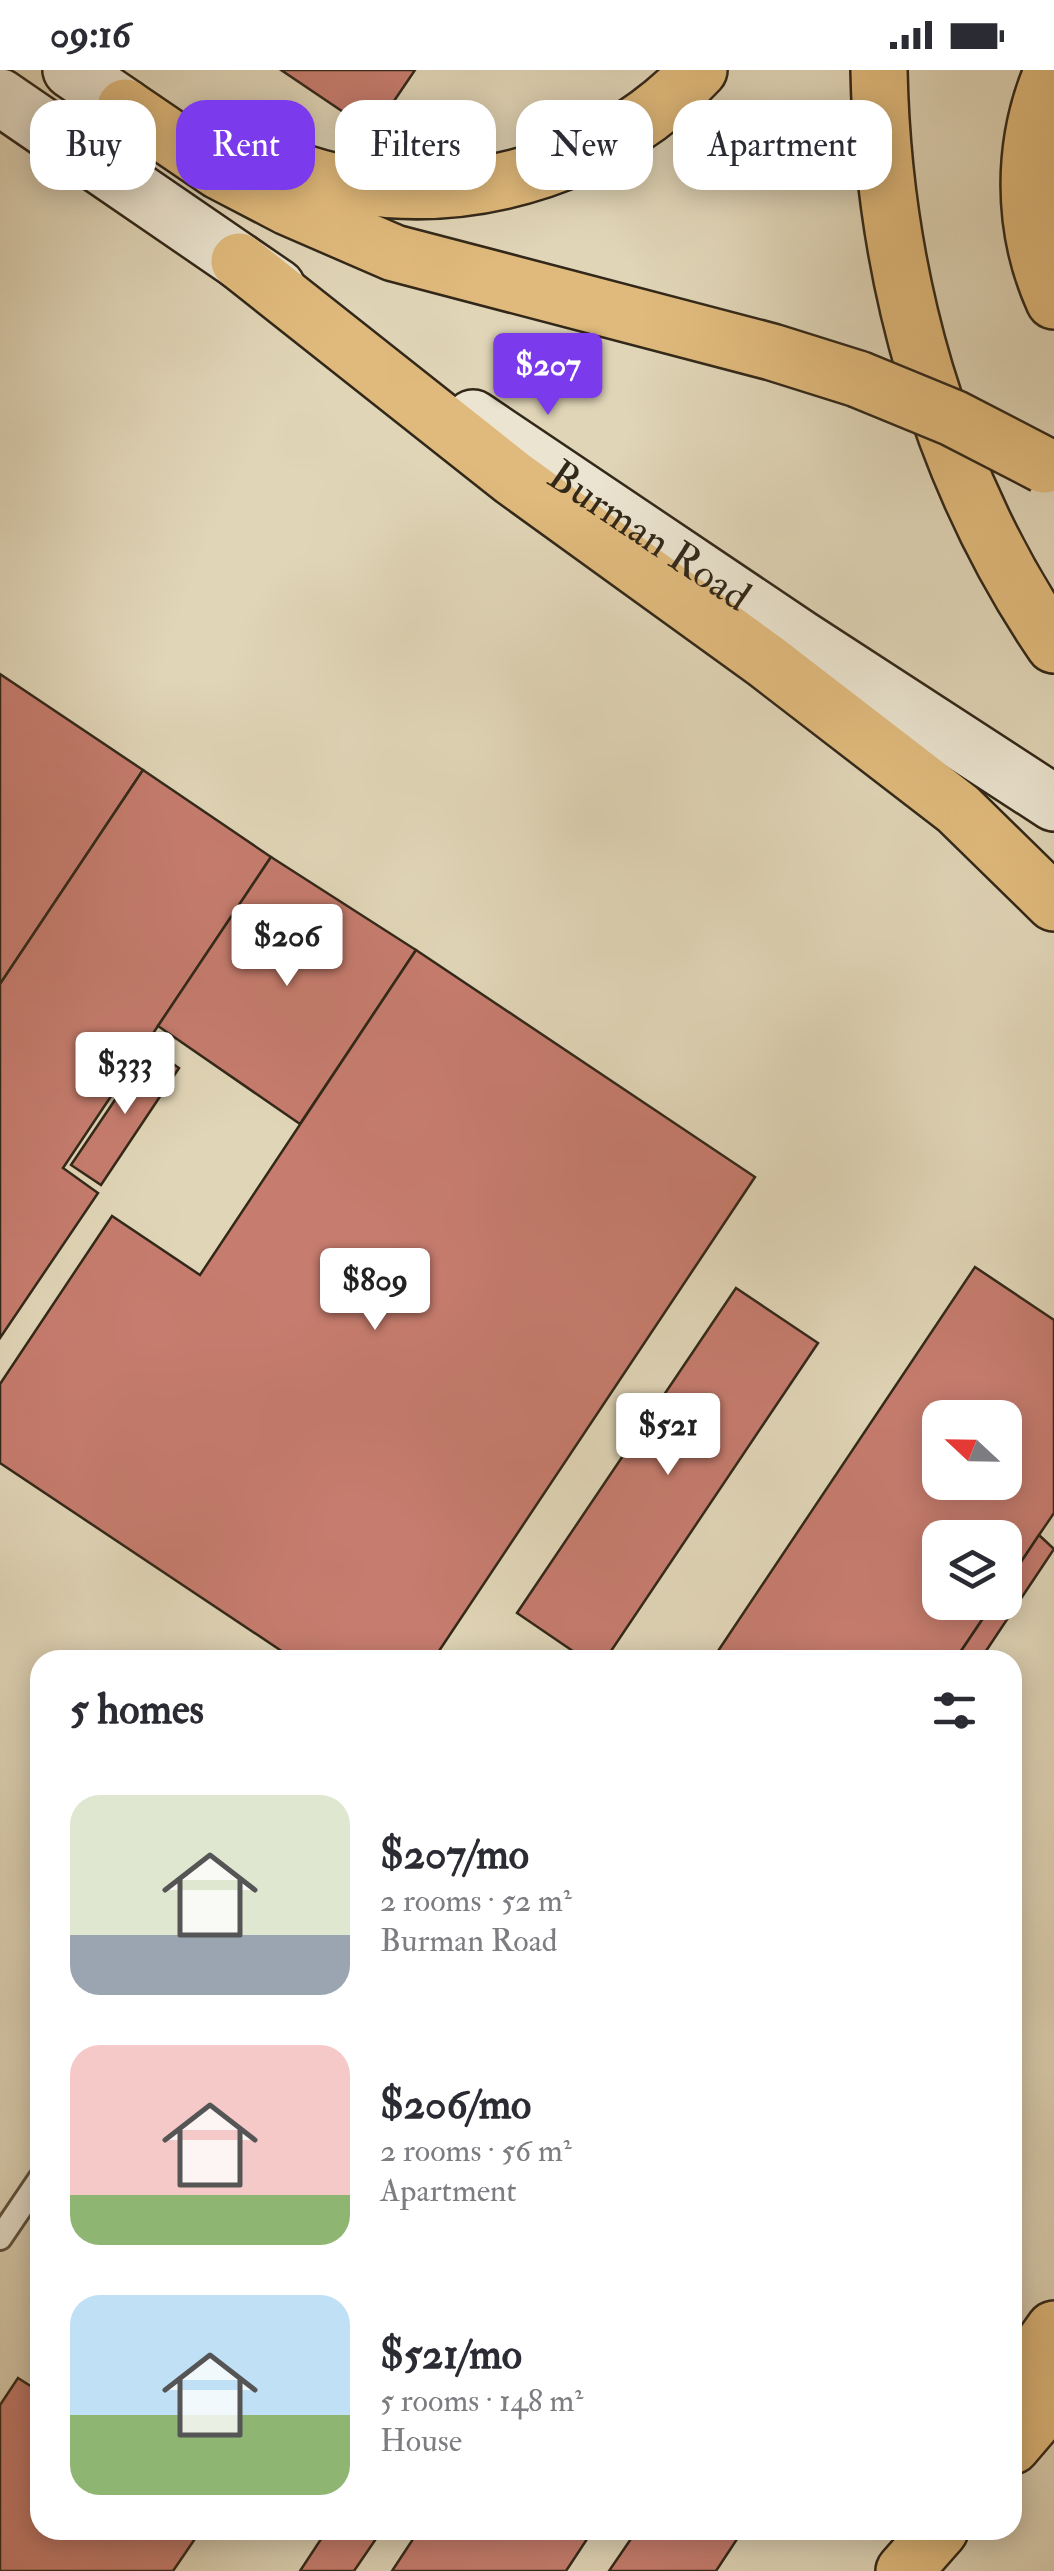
<!DOCTYPE html>
<html lang="en">
<head>
<meta charset="utf-8">
<style>
  body { margin:0; font-family:"IM FELL Double Pica",serif; background:#f2f2f3; color:#2b2b33; height:100vh; display:flex; flex-direction:column; font-size:38px; white-space:nowrap }
  * { box-sizing:border-box; margin:0 }
  p { font-size:32px; color:#7c7c81 }
  .icon { flex:none; width:55px; height:55px; fill:none; stroke:currentColor; stroke-width:2; stroke-linecap:round; stroke-linejoin:round }
  .map { position:relative; flex:1; overflow:hidden }
  .details { position:absolute; left:30px; top:1580px; width:992px; height:890px; display:flex; flex-direction:column; background:#fff; border-radius:30px; box-shadow:0 5px 25px #0003 }
  .details>* { flex:none }
  .guide { position:absolute; left:30px; top:30px; width:995px; height:90px; display:flex; gap:20px }
  .needle { width:65px; rotate:292deg }
  .controls { position:absolute; left:922px; top:1330px; display:grid; gap:20px }
  .controls a { display:grid; place-items:center; width:100px; height:100px; border-radius:20px; background:#fff; box-shadow:0 5px 25px #0003; font-size:50px }
  .price { position:absolute; translate:-50% -85px; padding:0 22px; border-radius:10px; background:#fff; color:#222; font-size:32px; line-height:65px; filter:drop-shadow(0 2px 5px #0008) }
  .price::after { content:''; position:absolute; left:50%; top:60px; width:30px; height:22px; margin-left:-15px; background:inherit; clip-path:polygon(0 0,100% 0,50% 100%) }
  .price.selected { background:#7c3aed; color:#fff }
  ul { padding:0; list-style:none }
  li { display:flex; align-items:center; gap:30px; height:250px; padding:0 40px }
  li span { display:grid; place-items:center; flex:none; width:280px; height:200px; border-radius:30px; color:#555 }
  li>.icon { margin-inline-start:auto }
  span .icon { width:120px; height:120px; fill:#fffc; stroke-width:1 }
  li b { font-size:42px }
  h2 { display:flex; justify-content:space-between; align-items:center; height:120px; padding:0 40px; font-size:42px }
  .pill { padding:0 35px; border-radius:30px; background:#fff; box-shadow:0 5px 25px #0003; font-size:35px; line-height:90px }
  .pill.selected { background:#7c3aed; color:#fff }
  .status { display:flex; justify-content:space-between; align-items:center; height:70px; padding:0 50px; background:#fff; direction:ltr }
  .status svg { height:28px; fill:currentColor }
  .map>svg:first-child { display:block }
  .building { fill:#c67c6e; stroke:#322819; stroke-width:2.5; fill-rule:evenodd }
  .lines { fill:none; stroke-linecap:round; stroke-linejoin:round }
  .service-casing { stroke:#5e5340; stroke-width:28 }
  .secondary-casing { stroke:#322819; stroke-width:60 }
  .motorway-casing { stroke:#322819; stroke-width:60 }
  .service { stroke:#ebe4d0; stroke-width:22 }
  .secondary { stroke:#ebe4d0; stroke-width:55 }
  .motorway { stroke:#e0ba7c; stroke-width:55 }
  .motorway-bridge-casing { stroke:#322819; stroke-width:60; stroke-linecap:butt }
  .motorway-bridge { stroke:#e0ba7c; stroke-width:55 }
  .labels { text-anchor:middle; dominant-baseline:central; stroke-width:8; stroke-linejoin:round; paint-order:stroke }
  .street-label { font-size:42px; fill:#322819; stroke:#ebe4d0 }
</style>
</head>
<body>
<div class="status"><b>09:16</b><svg viewBox="0 0 49 12"><path d="M0 12V9h3v3zM5 12V6h3v6zM10 12V3h3v9zM15 12V0h3v12zM26 1h20v11H26zM47 4h2v5h-2z"/></svg></div>
<div class="map">
<svg width="1054" height="2501" viewBox="0 0 1054 2501">
  <rect width="100%" height="100%" fill="#e0d5b7"/>
  <filter id="stains"><feTurbulence type="fractalNoise" baseFrequency=".002" numOctaves="4"/><feColorMatrix values="0 0 0 0 .2 0 0 0 0 .09 0 0 0 0 .02 0 0 0 .5 -.17"/></filter>
  <radialGradient id="worn" r=".72"><stop offset=".6" stop-color="#630" stop-opacity="0"/><stop offset="1" stop-color="#630" stop-opacity=".3"/></radialGradient>
  <g class="building">
    <path d="M281 0H415L373 62Z"/>
    <path d="M0 604 143 700 0 914Z"/>
    <path d="M143 700 271 787 63 1098 98 1123 0 1268V914Z"/>
    <path d="M271 787 416 880 300 1054 158 956Z"/>
    <path d="M416 880 755 1107 433 1590H295L0 1393V1314L112 1146 200 1205Z"/>
    <path d="M150 978 179 998 101 1115 71 1095Z"/>
    <path d="M975 1197 1054 1250V1443L1039 1465 1005 1516V1468H940V1532H994L955 1590H712ZM940 1348H1005V1412H940Z"/>
    <path d="M736 1218 818 1273 605 1590H586L517 1543Z"/>
    <path d="M1039 1465 1054 1479 980 1590H955L994 1532H1005V1516Z"/>
    <path d="M18 2308 40 2322V2460H201L173 2501H0V2335Z"/>
    <path d="M382 2460 354 2501H300L327 2460Z"/>
    <path d="M419 2460H593L566 2501H392Z"/>
    <path d="M637 2460H743L716 2501H609Z"/>
  </g>
  <g class="lines">
    <defs>
      <path id="service" d="M0 2168 40 2109"/>
      <g id="secondary">
        <path d="M71 0 125 37"/>
        <path d="M0 27 277 217"/>
        <path id="s1" d="M473 348 800 568 1054 733"/>
      </g>
      <g id="motorway">
        <path d="M879 0C883 203 939 407 1054 575"/>
        <path d="M1053 0C1021 73 1021 158 1054 231"/>
        <path d="M125 37 219 101 288 137 394 183 772 282 858 309"/>
        <path d="M226 75C268 90 314 110 358 116 481 135 614 92 699 0"/>
        <path d="M239 191 513 408 766 591 958 739 1054 833"/>
        <path d="M1012 2318 1054 2259"/>
        <path d="M1012 2376 1054 2327"/>
        <path d="M904 2501 940 2460"/>
      </g>
    </defs>
    <use href="#service" class="service-casing"/>
    <use href="#secondary" class="secondary-casing"/>
    <use href="#motorway" class="motorway-casing"/>
    <use href="#service" class="service"/>
    <use href="#secondary" class="secondary"/>
    <use href="#motorway" class="motorway"/>
    <defs>
      <path id="motorway-bridge" d="M858 309 953 348 1044 395"/>
    </defs>
    <use href="#motorway-bridge" class="motorway-bridge-casing"/>
    <use href="#motorway-bridge" class="motorway-bridge"/>
  </g>
  <g class="labels">
    <g class="street-label">
      <text stroke="none"><textPath href="#s1" startOffset="212">Burman Road</textPath></text>
    </g>
  </g>
  <rect width="100%" height="100%" filter="url(#stains)"/>
  <rect width="100%" height="100%" fill="url(#worn)"/>
</svg>
<div class="controls">
<a><svg class="needle" viewBox="-14 -14 28 28"><path d="M0-13l5 13h-10z" fill="#e53935"/><path d="M0 13l5-13h-10z" fill="#7c7c81"/></svg></a>
<a><svg class="icon" aria-label="layers" viewBox="0 0 24 24"><path d="M12 4l9 5-9 5-9-5zM3 14l9 5 9-5"/></svg></a>
</div>
<b class="price selected" style="left:548px;top:348px">$207</b>
<b class="price" style="left:287px;top:919px">$206</b>
<b class="price" style="left:125px;top:1047px">$333</b>
<b class="price" style="left:375px;top:1263px">$809</b>
<b class="price" style="left:668px;top:1408px">$521</b>
<div class="guide">
<a class="pill">Buy</a>
<a class="pill selected">Rent</a>
<a class="pill">Filters</a>
<a class="pill">New</a>
<a class="pill">Apartment</a>
</div>
<section class="details">
<h2>5 homes<svg class="icon" aria-label="filters" viewBox="0 0 24 24"><path d="M4 7h16M4 17h16"/><circle cx="9" cy="7" r="2"/><circle cx="15" cy="17" r="2"/></svg></h2>
<ul>
<li><span style="background:linear-gradient(#dfe7d0 70%,#9aa5b1 0)"><svg class="icon" aria-label="home" viewBox="0 0 24 24"><path d="M3 11l9-7 9 7M6 9v11h12V9"/></svg></span><div><b>$207/mo</b><p>2 rooms · 52 m²</p><p>Burman Road</p></div></li>
<li><span style="background:linear-gradient(#f6c9c9 75%,#8fb573 0)"><svg class="icon" aria-label="home" viewBox="0 0 24 24"><path d="M3 11l9-7 9 7M6 9v11h12V9"/></svg></span><div><b>$206/mo</b><p>2 rooms · 56 m²</p><p>Apartment</p></div></li>
<li><span style="background:linear-gradient(#bfe0f5 60%,#8fb573 0)"><svg class="icon" aria-label="home" viewBox="0 0 24 24"><path d="M3 11l9-7 9 7M6 9v11h12V9"/></svg></span><div><b>$521/mo</b><p>5 rooms · 148 m²</p><p>House</p></div></li>
</ul>
</section>
</div>
</body>
</html>
